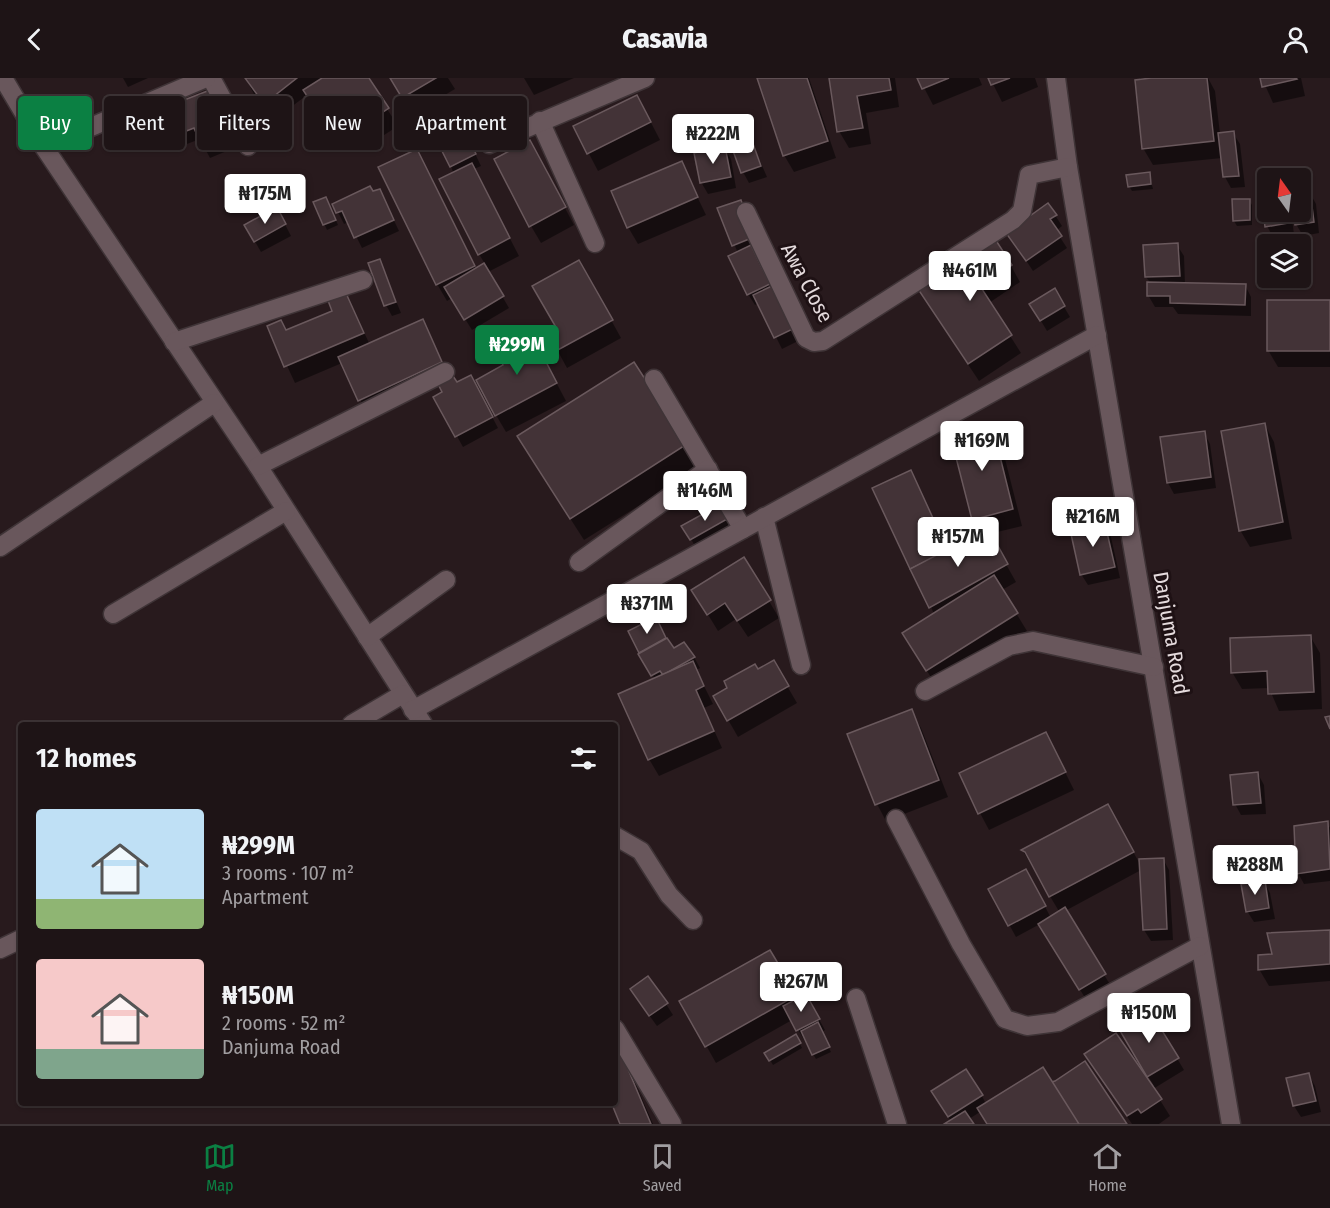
<!DOCTYPE html>
<html lang="en">
<head>
<meta charset="utf-8">
<style>
  body { margin:0; font-family:"Fira Sans Condensed",sans-serif; background:#2b2123; color:#f1f3f6; height:100vh; display:flex; flex-direction:column; font-size:22px; white-space:nowrap }
  * { box-sizing:border-box; margin:0 }
  p { font-size:20px; color:#a19ea1 }
  .icon { flex:none; width:33px; height:33px; fill:none; stroke:currentColor; stroke-width:2; stroke-linecap:round; stroke-linejoin:round }
  .map { position:relative; flex:1; overflow:hidden }
  .drawer { position:absolute; left:18px; top:644px; width:600px; height:384px; display:flex; flex-direction:column; background:#1e1416; border-radius:6px; box-shadow:0 2px 4px #0004,0 0 0 2px #3c3335 }
  .drawer>* { flex:none }
  .guide { position:absolute; left:18px; top:18px; width:600px; height:54px; display:flex; gap:12px }
  .needle { width:39px; rotate:346deg }
  .tools { position:absolute; left:1257px; top:90px; display:grid; gap:12px }
  .tools a { display:grid; place-items:center; width:54px; height:54px; border-radius:6px; background:#1e1416; box-shadow:0 2px 4px #0004,0 0 0 2px #3c3335; font-size:30px }
  .price { position:absolute; translate:-50% -51px; padding:0 14px; border-radius:6px; background:#fff; color:#222; font-size:20px; line-height:39px; filter:drop-shadow(0 2px 3px #0008) }
  .price::after { content:''; position:absolute; left:50%; top:36px; width:18px; height:14px; margin-left:-9px; background:inherit; clip-path:polygon(0 0,100% 0,50% 100%) }
  .price.current { background:#0b8043; color:#fff }
  ul { padding:0; list-style:none }
  li { display:flex; align-items:center; gap:18px; height:150px; padding:0 18px }
  li span { display:grid; place-items:center; flex:none; width:168px; height:120px; border-radius:6px; color:#555 }
  li>.icon { margin-inline-start:auto }
  span .icon { width:72px; height:72px; fill:#fffc; stroke-width:1 }
  li b { font-size:26px }
  h2 { display:flex; justify-content:space-between; align-items:center; height:72px; padding:0 18px; font-size:26px }
  .pill { padding:0 21px; border-radius:6px; background:#1e1416; box-shadow:0 2px 4px #0004,0 0 0 2px #3c3335; font-size:21px; line-height:54px }
  .pill.current { background:#0b8043; color:#fff }
  header { display:flex; justify-content:space-between; align-items:center; height:78px; padding:0 18px; background:#1e1416; font-size:27px; font-weight:800 }
  .tabs { display:flex; justify-content:space-around; align-items:center; height:84px; border-top:2px solid #3c3335; background:#1e1416; font-size:16px; color:#a19ea1 }
  .tabs a { display:grid; justify-items:center; gap:3px }
  .tabs .current { color:#0b8043 }
  .map>svg:first-child { display:block }
  .shadow { fill:#0007 }
  .building { fill:#433337; stroke:#6a595d; stroke-width:1.5 }
  .lines { fill:none; stroke-linecap:round; stroke-linejoin:round }
  .minor-casing { stroke:#3f3437; stroke-width:21 }
  .minor { stroke:#69575c; stroke-width:18 }
  .labels { text-anchor:middle; dominant-baseline:central; stroke-width:6; stroke-linejoin:round; paint-order:stroke }
  .street-label { font-size:21px; fill:#e5dbdd; stroke:#1e1114 }
</style>
</head>
<body>
<header><svg class="icon" aria-label="back" viewBox="0 0 24 24"><path d="M15 5l-7 7 7 7"/></svg>Casavia<svg class="icon" aria-label="person" viewBox="0 0 24 24"><circle cx="12" cy="8" r="4"/><path d="M4 21q1-7 8-7t8 7"/></svg></header>
<div class="map">
<svg width="1330" height="1046" viewBox="0 0 1330 1046">
  <rect width="100%" height="100%" fill="#281a1d"/>
  <g class="shadow">
    <path d="M123 0H148L128 9Z"/>
    <path d="M248 0H367L398 48 358 74 351 64 342 70 307 17 274 42 255 18 246 1Z"/>
    <path d="M391 0H448L455 11 413 36Z"/>
    <path d="M524 0H574L534 17Z"/>
    <path d="M760 0H809L836 80 794 94 784 77Z"/>
    <path d="M830 0H895L899 29 866 35 871 66 849 70 839 53Z"/>
    <path d="M919 0H979L982 7 933 27Z"/>
    <path d="M990 0H1035L1038 9 1002 24Z"/>
    <path d="M1140 0H1208L1215 13 1220 56 1233 55 1240 66 1245 109 1231 110 1225 99 1222 80 1153 87 1143 70Z"/>
    <path d="M1262 0H1301L1305 18 1273 25Z"/>
    <path d="M216 25 234 70 210 80 200 61 179 69 173 58Z"/>
    <path d="M646 35 660 62 598 93 575 49Z"/>
    <path d="M746 51 767 99 749 105 743 94Z"/>
    <path d="M469 63 481 88 474 91 519 178 488 194 509 230 472 252 452 220 447 223 437 206 417 72 477 192 485 186 479 176 451 88Z"/>
    <path d="M724 70 731 81 736 110 708 116 701 104Z"/>
    <path d="M539 81 574 147 541 165 531 148Z"/>
    <path d="M681 85 706 137 638 166 628 149Z"/>
    <path d="M1149 96 1153 111 1132 113 1129 108Z"/>
    <path d="M373 115 385 124 399 153 362 170 349 144 344 146 334 126Z"/>
    <path d="M1310 115 1316 126 1319 155 1303 158 1296 146 1295 134H1300Z"/>
    <path d="M1249 122 1252 127V147L1237 148 1234 143Z"/>
    <path d="M315 125 329 126 338 147 327 152Z"/>
    <path d="M277 131 291 158 261 174 246 148Z"/>
    <path d="M719 131 760 170 752 173 802 261 782 271 759 225 755 227 748 216 738 175Z"/>
    <path d="M1268 134H1291L1294 156 1273 159 1267 148Z"/>
    <path d="M1055 137 1062 148 1056 153 1067 170 1033 193 1008 155Z"/>
    <path d="M1177 167 1184 178 1185 206 1245 207 1251 219V238L1178 236 1173 229H1155L1148 217 1149 203 1146 199Z"/>
    <path d="M379 182 401 235 392 238 386 227Z"/>
    <path d="M579 184 621 260 567 290 549 257 559 252Z"/>
    <path d="M1011 188 1020 204 989 225 1021 275 979 303 930 229Z"/>
    <path d="M1054 212 1070 239 1047 253 1031 226Z"/>
    <path d="M345 214 370 267 422 243 450 301 456 306 477 310 498 350 463 369 435 319 444 315 440 306 369 339 342 285 295 305 269 249 286 254 334 233Z"/>
    <path d="M1330 223V289H1278L1268 272Z"/>
    <path d="M540 274 566 323 506 354 496 337Z"/>
    <path d="M1265 347 1274 364 1292 461 1250 469 1240 452Z"/>
    <path d="M991 348 1001 365 1022 448 989 456 1016 504 1002 512 1027 553 937 609 914 572 934 536 931 529 910 394 949 475 982 456 973 441Z"/>
    <path d="M1204 355 1210 366 1216 410 1174 416 1168 405Z"/>
    <path d="M686 367 699 390 584 462 532 381Z"/>
    <path d="M720 428 734 452 697 472 684 448Z"/>
    <path d="M1103 440 1109 450 1120 500 1088 507 1081 496Z"/>
    <path d="M693 512 769 523 779 540 748 559 736 541 718 553Z"/>
    <path d="M655 541 674 572 694 579 700 590 696 592 713 626 704 630 722 670 659 698 649 681 655 602 630 553Z"/>
    <path d="M1310 558 1320 575 1322 631 1279 633 1269 610 1242 611 1232 594Z"/>
    <path d="M773 584 797 625 738 659 715 619Z"/>
    <path d="M911 633 921 650 948 719 886 743 877 726Z"/>
    <path d="M1046 656 1074 712 989 752 980 735Z"/>
    <path d="M1258 696 1264 707 1266 736 1241 737 1235 726Z"/>
    <path d="M1117 745 1141 788 1163 781 1169 792 1173 862 1151 863 1144 852 1141 792 1065 833 1114 913 1090 928 1040 846 1016 859 990 812 1032 804 1051 840 1060 835 1023 773Z"/>
    <path d="M1327 745 1330 750V803L1304 806 1298 795Z"/>
    <path d="M1264 804 1270 815 1275 841 1254 844 1247 833Z"/>
    <path d="M1330 854V903L1269 908 1259 891 1274 877Z"/>
    <path d="M770 874 798 922 806 918 825 952 821 954 831 974 816 981 792 942 716 985 681 923Z"/>
    <path d="M638 922 666 926 673 937 657 948Z"/>
    <path d="M1150 935 1184 992 1153 1011 1170 1038 1159 1046H1132L1086 977 1154 1008 1121 952Z"/>
    <path d="M796 958 802 970 773 987 766 975Z"/>
    <path d="M615 969 627 986 653 1046H621L615 1024Z"/>
    <path d="M1309 997 1315 1008 1321 1034 1301 1039 1294 1028 1288 1001Z"/>
    <path d="M1052 1006 1125 1046H988L980 1034 969 1041 972 1046H947L951 1043 939 1025 982 1018 986 1026Z"/>
  </g>
  <g class="building">
    <path d="M245 0H297L264 26Z"/>
    <path d="M322 0H369L389 30 347 58 340 48 331 54 303 12Z"/>
    <path d="M390 0H436L402 20Z"/>
    <path d="M757 0H807L828 63 783 78Z"/>
    <path d="M829 0H889L891 12 857 18 863 50 837 54Z"/>
    <path d="M917 0H949L922 11Z"/>
    <path d="M988 0H1010L991 7Z"/>
    <path d="M1151 0H1207L1214 63 1142 71 1135 2Z"/>
    <path d="M1260 0H1296L1297 1 1262 9Z"/>
    <path d="M210 12 229 59 202 69 194 50 171 59 161 31Z"/>
    <path d="M637 17 651 44 587 76 573 48Z"/>
    <path d="M747 49 761 88 741 95 727 56Z"/>
    <path d="M464 50 476 76 450 89 437 63Z"/>
    <path d="M1234 53 1239 98 1223 99 1218 55Z"/>
    <path d="M530 62 566 129 529 149 494 81Z"/>
    <path d="M725 68 731 99 700 105 694 75Z"/>
    <path d="M417 71 475 188 436 207 378 89Z"/>
    <path d="M682 83 698 119 627 150 611 113Z"/>
    <path d="M472 85 510 160 478 177 439 101Z"/>
    <path d="M1150 94 1151 106 1128 109 1126 97Z"/>
    <path d="M370 108 373 113 380 111 394 142 354 160 342 133 336 135 332 126Z"/>
    <path d="M1310 113 1314 144 1295 147 1293 134H1300V114Z"/>
    <path d="M1268 117V134H1287L1289 145 1265 149 1261 118Z"/>
    <path d="M326 119 336 142 323 147 313 124Z"/>
    <path d="M1232 121H1250V142L1233 143Z"/>
    <path d="M741 122 754 159 732 168 717 130Z"/>
    <path d="M1048 125 1057 137 1050 141 1062 158 1026 183 1006 155Z"/>
    <path d="M277 129 286 146 254 164 244 147Z"/>
    <path d="M995 161 1012 187 980 208 1012 257 968 286 918 211Z"/>
    <path d="M1178 165 1180 198 1145 199 1143 167Z"/>
    <path d="M751 167 770 206 747 217 728 178Z"/>
    <path d="M380 181 396 224 384 228 368 185Z"/>
    <path d="M579 182 613 242 556 273 547 257 557 251 532 208Z"/>
    <path d="M484 185 504 218 464 242 444 209Z"/>
    <path d="M1147 204 1246 206 1245 227 1170 225V218H1147Z"/>
    <path d="M776 206 797 249 774 260 753 217Z"/>
    <path d="M1055 210 1065 228 1040 243 1029 226Z"/>
    <path d="M345 213 364 255 284 289 267 248 281 242 286 252 332 233 327 220Z"/>
    <rect x="1267" y="222" width="63" height="51"/>
    <path d="M423 241 442 284 358 323 338 279Z"/>
    <path d="M531 255 557 305 495 338 476 302 503 287 496 273Z"/>
    <path d="M634 284 687 366 570 441 517 358Z"/>
    <path d="M471 297 493 339 455 359 433 319 442 314 438 306 453 298 457 304Z"/>
    <path d="M1265 345 1283 444 1239 453 1221 353Z"/>
    <path d="M992 346 1013 431 972 442 950 356Z"/>
    <path d="M1205 353 1211 399 1167 405 1160 359Z"/>
    <path d="M911 392 948 473 910 491 872 410Z"/>
    <path d="M721 426 729 440 690 462 681 448Z"/>
    <path d="M1103 437 1115 489 1080 497 1071 456Z"/>
    <path d="M988 450 1008 486 929 530 910 491Z"/>
    <path d="M744 479 771 522 737 543 725 525 707 537 691 512Z"/>
    <path d="M994 497 1018 535 926 593 902 555Z"/>
    <path d="M656 539 666 560 639 575 628 553Z"/>
    <path d="M1311 557 1314 614 1268 616 1267 593 1231 595 1230 560Z"/>
    <path d="M667 560 674 570 684 564 695 579 663 597 660 593 651 598 638 576Z"/>
    <path d="M774 582 789 608 727 643 713 618 727 610 724 603 755 586 758 591Z"/>
    <path d="M693 583 704 608 696 612 714 653 648 682 618 616Z"/>
    <path d="M912 631 939 702 875 727 847 656Z"/>
    <path d="M1330 638V651L1325 639Z"/>
    <path d="M1046 654 1066 694 978 736 959 695Z"/>
    <path d="M1258 694 1261 725 1233 727 1230 697Z"/>
    <path d="M1108 726 1134 774 1049 819 1025 774 1021 772Z"/>
    <path d="M1328 743 1330 791 1296 796 1294 748Z"/>
    <path d="M1164 780 1167 851 1143 852 1139 781Z"/>
    <path d="M1026 791 1046 828 1008 848 988 811Z"/>
    <path d="M1265 802 1269 830 1246 834 1241 806Z"/>
    <path d="M1065 829 1106 896 1079 912 1038 846Z"/>
    <path d="M1330 852V886L1258 892V877L1272 876 1267 855Z"/>
    <path d="M770 872 797 917 705 969 679 923Z"/>
    <path d="M648 898 668 925 649 938 630 911Z"/>
    <path d="M806 916 820 941 796 953 783 928Z"/>
    <path d="M1150 933 1179 980 1147 999 1119 951Z"/>
    <path d="M818 944 830 969 812 977 801 953Z"/>
    <path d="M1116 955 1162 1021 1141 1035 1138 1031 1127 1038 1084 976Z"/>
    <path d="M796 956 801 965 769 983 764 975Z"/>
    <path d="M618 967 651 1046H620L611 1024H615V968Z"/>
    <path d="M1085 983 1127 1046H1076L1048 1005 1055 1003Z"/>
    <path d="M1043 989 1079 1046H987L977 1030Z"/>
    <path d="M966 991 983 1017 948 1039 931 1013Z"/>
    <path d="M1309 995 1316 1023 1293 1028 1286 1000Z"/>
    <path d="M965 1033 974 1046H944Z"/>
  </g>
  <g class="lines">
    <defs>
      <g id="minor">
        <path d="M3 0 44 69 258 388 423 646"/>
        <path d="M211 0 248 68"/>
        <path d="M1056 0 1068 89 1231 1046"/>
        <path d="M540 43 595 165"/>
        <path d="M489 66 645 0"/>
        <path d="M44 69 206 0"/>
        <path d="M746 134 806 260 814 264 823 263 1013 142 1022 133 1029 97 1068 89"/>
        <path d="M174 264 363 202"/>
        <path d="M654 301 743 451"/>
        <path d="M258 388 445 294"/>
        <path d="M764 439 801 587"/>
        <path d="M0 469 214 325"/>
        <path d="M579 484 708 391"/>
        <path d="M113 536 286 433"/>
        <path d="M367 559 446 502"/>
        <path d="M925 613 1009 568 1033 563 1154 589"/>
        <path d="M413 632 1097 257"/>
        <path d="M352 646 403 616"/>
        <path d="M896 741 961 866 1005 941 1027 948 1058 944 1200 868"/>
        <path d="M615 758 641 773 669 817 693 842"/>
        <path d="M0 871 21 861"/>
        <path d="M856 920 897 1046"/>
        <path d="M615 951 672 1046"/>
      </g>
    </defs>
    <use href="#minor" class="minor-casing"/>
    <use href="#minor" class="minor"/>
  </g>
  <g class="labels">
    <g class="street-label">
      <text transform="translate(807 205) rotate(62)">Awa Close</text>
      <text transform="translate(1171 555) rotate(80)">Danjuma Road</text>
    </g>
  </g>
</svg>
<div class="tools">
<a><svg class="needle" viewBox="-14 -14 28 28"><path d="M0-13l5 13h-10z" fill="#e53935"/><path d="M0 13l5-13h-10z" fill="#a19ea1"/></svg></a>
<a><svg class="icon" aria-label="layers" viewBox="0 0 24 24"><path d="M12 4l9 5-9 5-9-5zM3 14l9 5 9-5"/></svg></a>
</div>
<b class="price" style="left:713px;top:87px">₦222M</b>
<b class="price" style="left:265px;top:147px">₦175M</b>
<b class="price" style="left:970px;top:224px">₦461M</b>
<b class="price current" style="left:517px;top:298px">₦299M</b>
<b class="price" style="left:982px;top:394px">₦169M</b>
<b class="price" style="left:705px;top:444px">₦146M</b>
<b class="price" style="left:1093px;top:470px">₦216M</b>
<b class="price" style="left:958px;top:490px">₦157M</b>
<b class="price" style="left:647px;top:557px">₦371M</b>
<b class="price" style="left:1255px;top:818px">₦288M</b>
<b class="price" style="left:801px;top:935px">₦267M</b>
<b class="price" style="left:1149px;top:966px">₦150M</b>
<div class="guide">
<a class="pill current">Buy</a>
<a class="pill">Rent</a>
<a class="pill">Filters</a>
<a class="pill">New</a>
<a class="pill">Apartment</a>
</div>
<section class="drawer">
<h2>12 homes<svg class="icon" aria-label="filters" viewBox="0 0 24 24"><path d="M4 7h16M4 17h16"/><circle cx="9" cy="7" r="2"/><circle cx="15" cy="17" r="2"/></svg></h2>
<ul>
<li><span style="background:linear-gradient(#bfe0f5 75%,#8fb573 0)"><svg class="icon" aria-label="home" viewBox="0 0 24 24"><path d="M3 11l9-7 9 7M6 9v11h12V9"/></svg></span><div><b>₦299M</b><p>3 rooms · 107 m²</p><p>Apartment</p></div></li>
<li><span style="background:linear-gradient(#f6c9c9 75%,#7fa58c 0)"><svg class="icon" aria-label="home" viewBox="0 0 24 24"><path d="M3 11l9-7 9 7M6 9v11h12V9"/></svg></span><div><b>₦150M</b><p>2 rooms · 52 m²</p><p>Danjuma Road</p></div></li>
</ul>
</section>
</div>
<nav class="tabs">
<a class="current"><svg class="icon" aria-label="map" viewBox="0 0 24 24"><path d="M3 6l6-2 6 2 6-2v14l-6 2-6-2-6 2zM9 4v14M15 6v14"/></svg>Map</a>
<a><svg class="icon" aria-label="saved" viewBox="0 0 24 24"><path d="M7 4h10v16l-5-4-5 4z"/></svg>Saved</a>
<a><svg class="icon" aria-label="home" viewBox="0 0 24 24"><path d="M3 11l9-7 9 7M6 9v11h12V9"/></svg>Home</a>
</nav>
</body>
</html>
